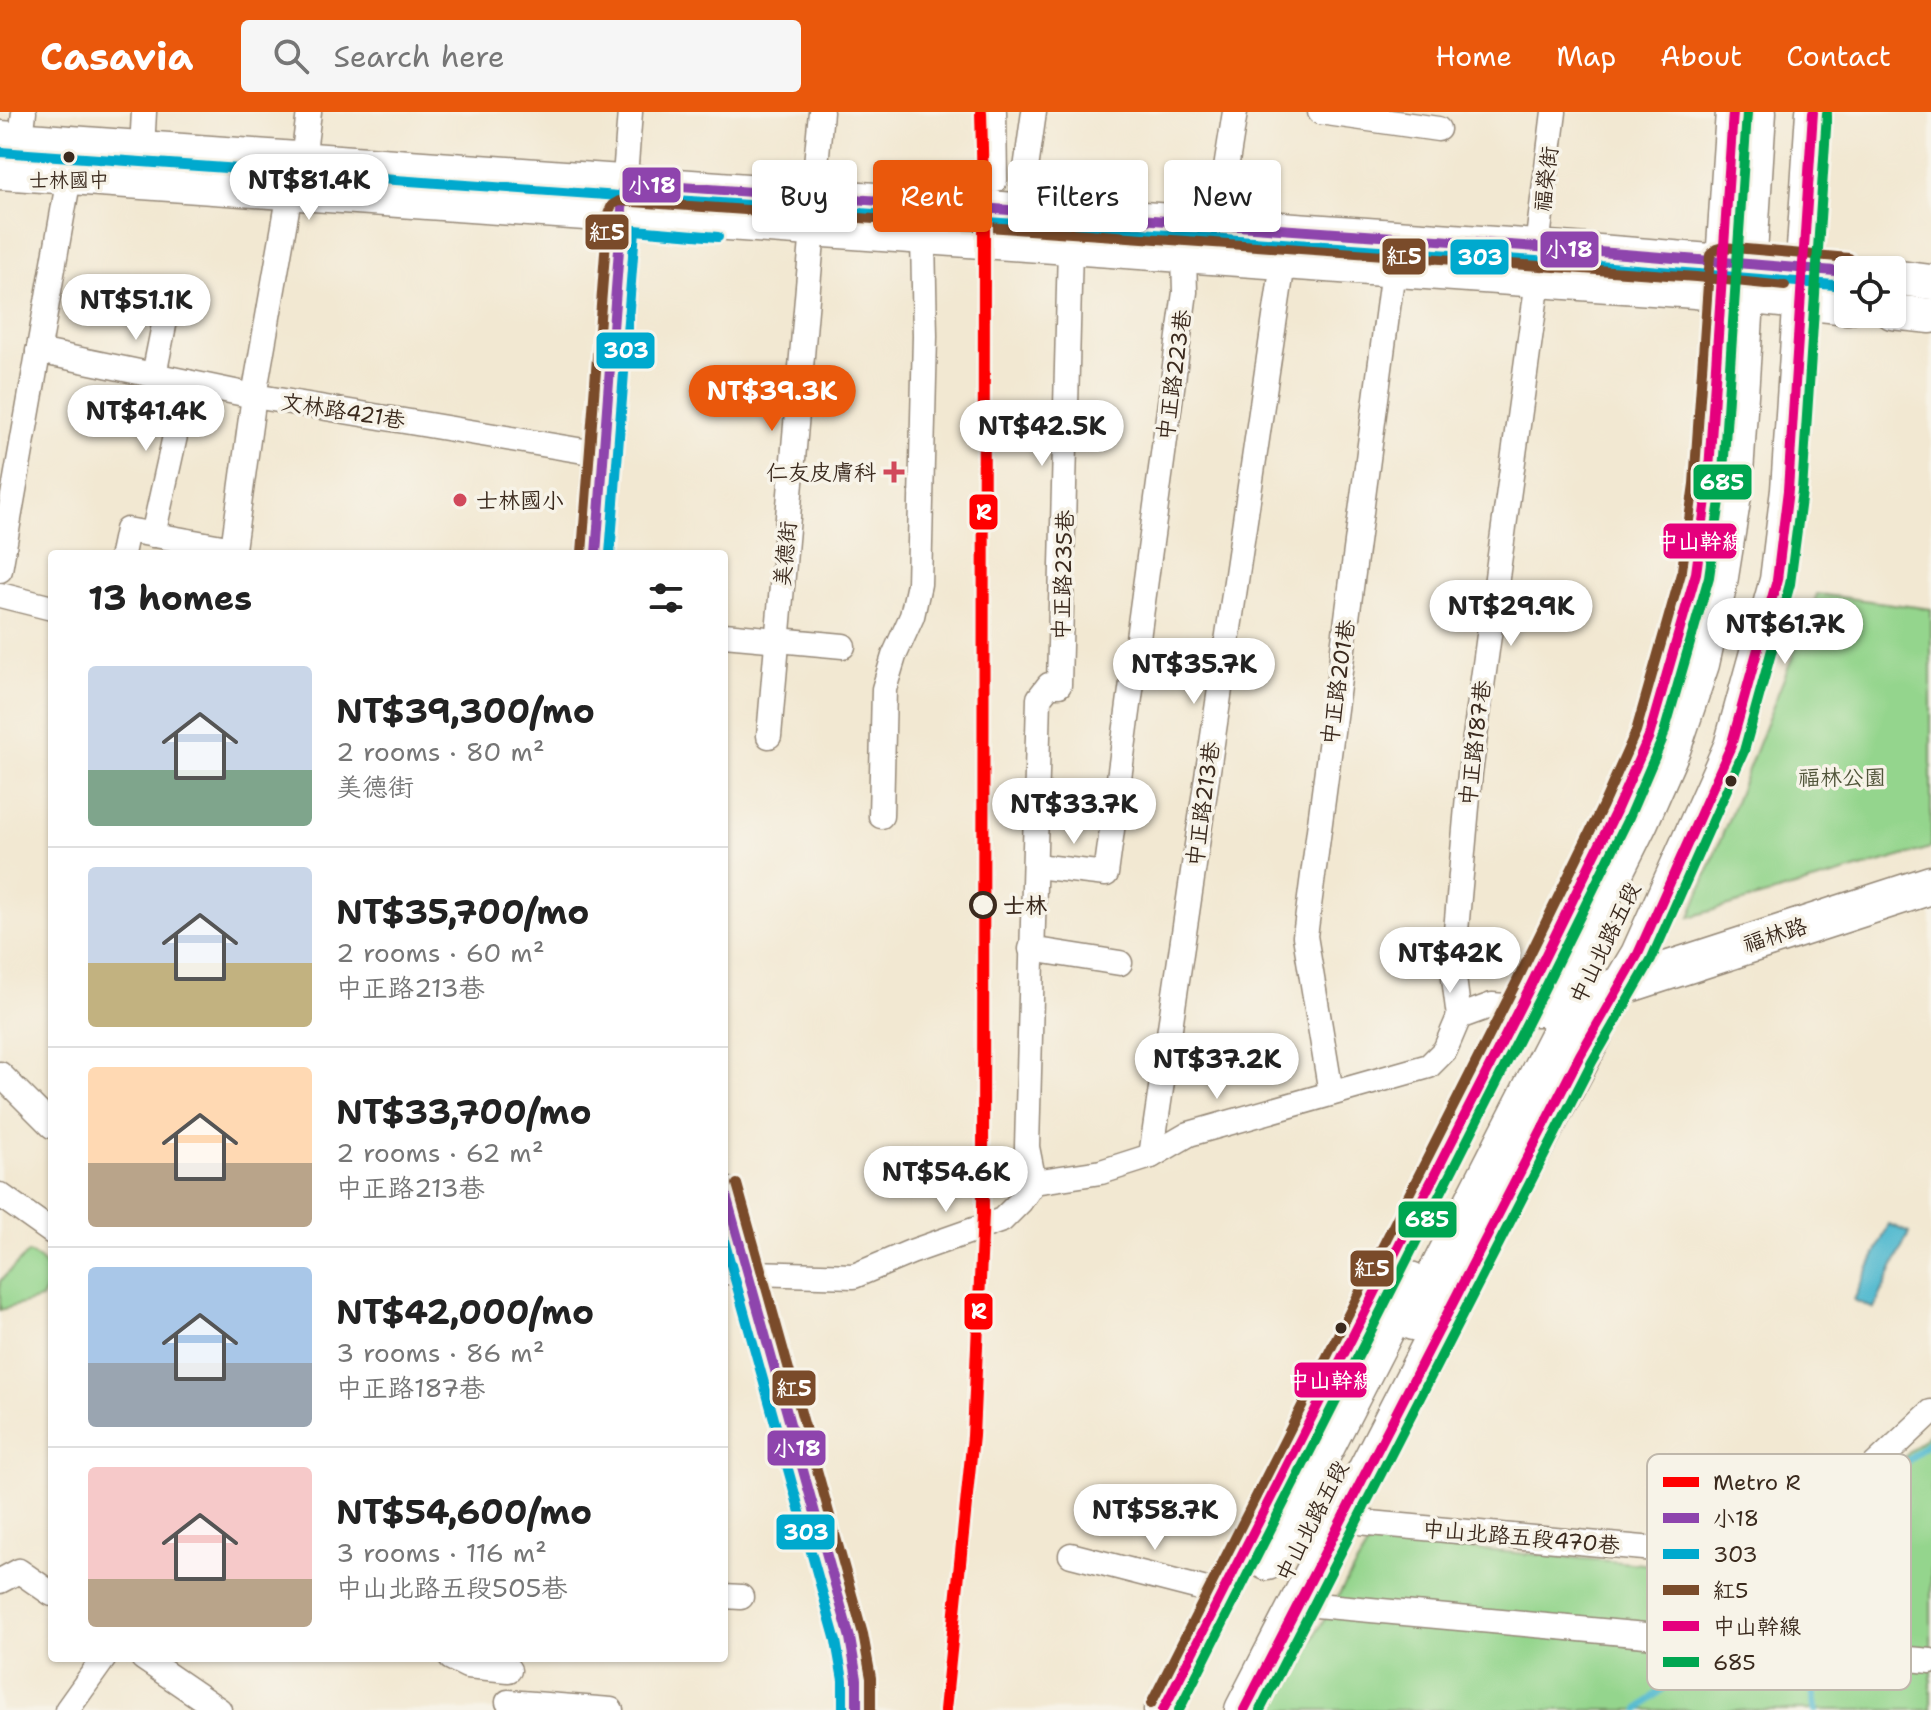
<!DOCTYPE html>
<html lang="en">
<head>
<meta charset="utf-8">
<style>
  body { margin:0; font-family:"Shantell Sans","LXGW WenKai TC",sans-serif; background:#f6f6f6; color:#222; height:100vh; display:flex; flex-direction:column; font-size:30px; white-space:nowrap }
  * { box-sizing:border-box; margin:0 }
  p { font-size:26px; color:#767676 }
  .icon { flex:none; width:44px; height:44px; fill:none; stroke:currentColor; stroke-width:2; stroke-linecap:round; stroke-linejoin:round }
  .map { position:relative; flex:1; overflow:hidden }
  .panel { position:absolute; left:48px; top:438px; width:680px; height:1112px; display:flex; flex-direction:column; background:#fff; border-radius:8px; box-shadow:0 2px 6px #0004 }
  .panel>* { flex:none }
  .top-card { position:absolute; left:752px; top:48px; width:760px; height:72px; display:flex; gap:16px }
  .buttons { position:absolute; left:1834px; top:144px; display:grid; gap:16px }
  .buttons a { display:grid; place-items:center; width:72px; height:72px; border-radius:8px; background:#fff; box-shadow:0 2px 6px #0004; font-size:40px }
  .price { position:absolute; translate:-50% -68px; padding:0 18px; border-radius:28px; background:#fff; color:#222; font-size:26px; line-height:52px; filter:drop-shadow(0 2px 4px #0008) }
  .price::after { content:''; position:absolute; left:50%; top:48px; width:24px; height:18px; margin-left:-12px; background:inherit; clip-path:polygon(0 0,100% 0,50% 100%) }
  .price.active { background:#ea580c; color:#fff }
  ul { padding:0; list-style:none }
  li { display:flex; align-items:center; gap:24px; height:200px; padding:0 40px }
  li+li { border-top:2px solid #e0e0e0 }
  li span { display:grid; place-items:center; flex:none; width:224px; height:160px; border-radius:8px; color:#555 }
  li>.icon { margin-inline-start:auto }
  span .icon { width:96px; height:96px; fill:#fffc; stroke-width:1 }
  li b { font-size:34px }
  h2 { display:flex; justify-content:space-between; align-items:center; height:96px; padding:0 40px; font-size:34px }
  .chip { padding:0 28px; border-radius:8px; background:#fff; box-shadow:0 2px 6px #0004; font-size:28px; line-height:72px }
  .chip.active { background:#ea580c; color:#fff }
  header { display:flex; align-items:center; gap:48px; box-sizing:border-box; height:112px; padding:0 40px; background:#ea580c; color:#fff }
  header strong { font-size:38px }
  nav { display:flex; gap:44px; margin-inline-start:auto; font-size:28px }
  .search { width:560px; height:72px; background:#f6f6f6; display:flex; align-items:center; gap:20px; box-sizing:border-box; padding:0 28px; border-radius:8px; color:#767676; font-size:30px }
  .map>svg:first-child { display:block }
  .green { fill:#94d58d; stroke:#688056; stroke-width:2 }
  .water { fill:#51b9cf; stroke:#467276; stroke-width:2 }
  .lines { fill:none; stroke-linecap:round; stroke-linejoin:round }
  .stream { stroke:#51b9cf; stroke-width:7 }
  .street-casing { stroke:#968978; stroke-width:27 }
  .secondary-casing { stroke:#968978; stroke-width:37 }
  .primary-casing { stroke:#968978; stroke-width:41 }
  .street { stroke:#fff; stroke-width:24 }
  .secondary { stroke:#fff; stroke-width:34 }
  .primary { stroke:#fff; stroke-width:38 }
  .bus-1-casing { stroke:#f7f3e8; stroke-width:16 }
  .bus-2-casing { stroke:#f7f3e8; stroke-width:16 }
  .bus-3-casing { stroke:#f7f3e8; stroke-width:16 }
  .bus-4-casing { stroke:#f7f3e8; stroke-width:16 }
  .bus-5-casing { stroke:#f7f3e8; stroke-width:16 }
  .bus-1 { stroke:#8e44ad; stroke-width:10 }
  .bus-2 { stroke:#00a9ce; stroke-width:10 }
  .bus-3 { stroke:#7a4b2a; stroke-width:10 }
  .bus-4 { stroke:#e5007d; stroke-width:10 }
  .bus-5 { stroke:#00a651; stroke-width:10 }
  .metro-1-casing { stroke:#f7f3e8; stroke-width:18 }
  .metro-1 { stroke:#f00; stroke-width:12 }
  .bus-dot { fill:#3b2a1e; stroke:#f7f3e8; stroke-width:3 }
  .poi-dot { fill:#d1495b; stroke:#f7f3e8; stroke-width:3 }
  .stop-dot { fill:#f7f3e8; stroke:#3b2a1e; stroke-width:4 }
  .labels { text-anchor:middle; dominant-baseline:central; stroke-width:7; stroke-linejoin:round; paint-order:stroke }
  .bus-label { font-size:20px; fill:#3b2a1e; stroke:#f7f3e8 }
  .street-label { font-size:22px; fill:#3b2a1e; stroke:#f7f3e8 }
  .poi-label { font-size:22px; fill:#3b2a1e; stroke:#f7f3e8; text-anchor:end }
  .park-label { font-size:22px; fill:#51553a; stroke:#f7f3e8 }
  .stop-label { font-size:22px; font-weight:bold; fill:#3b2a1e; stroke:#f7f3e8; text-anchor:start }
  .key { fill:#f7f3e8; stroke:#bfb7ab; stroke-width:2 }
  .key-label { font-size:22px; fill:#3b2a1e }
  .line-badge { stroke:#f7f3e8; stroke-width:3 }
  .badge-label { font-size:22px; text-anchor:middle; font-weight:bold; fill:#fff }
</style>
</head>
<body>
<header>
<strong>Casavia</strong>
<div class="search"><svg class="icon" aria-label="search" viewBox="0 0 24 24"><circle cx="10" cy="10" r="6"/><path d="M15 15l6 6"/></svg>Search here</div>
<nav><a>Home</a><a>Map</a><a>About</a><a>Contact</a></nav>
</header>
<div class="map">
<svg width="1931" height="1598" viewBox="0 0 1931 1598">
  <rect width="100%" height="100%" fill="#f7f3e8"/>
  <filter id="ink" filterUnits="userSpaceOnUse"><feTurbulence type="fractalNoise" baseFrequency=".0125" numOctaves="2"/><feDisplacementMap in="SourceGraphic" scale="16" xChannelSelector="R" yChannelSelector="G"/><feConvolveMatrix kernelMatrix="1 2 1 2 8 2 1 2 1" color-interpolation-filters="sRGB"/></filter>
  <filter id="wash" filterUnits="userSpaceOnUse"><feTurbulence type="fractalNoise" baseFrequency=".006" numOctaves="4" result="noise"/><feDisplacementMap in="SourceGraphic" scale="32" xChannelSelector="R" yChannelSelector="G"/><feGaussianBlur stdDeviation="1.8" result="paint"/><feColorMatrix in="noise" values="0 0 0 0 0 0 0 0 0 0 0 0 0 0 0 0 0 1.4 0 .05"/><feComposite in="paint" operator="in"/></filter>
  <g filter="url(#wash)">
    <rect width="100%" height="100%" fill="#f2e8d2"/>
    <g class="green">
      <path d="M1817 482 1931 497V736L1690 805Z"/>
      <path d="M28 1141C42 1147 46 1153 51 1167L41 1187 0 1198V1169Z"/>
      <path d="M1931 1320V1598H1271L1371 1428 1778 1464Z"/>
    </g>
    <path class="water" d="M1889 1112 1909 1121 1874 1197 1854 1188Z"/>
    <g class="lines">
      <g class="stream">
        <path d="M1722 1523 1931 1328"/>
        <path d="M1807 1547 1816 1598"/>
        <path d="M1639 1598 1710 1534"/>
      </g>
    </g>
  </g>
  <g filter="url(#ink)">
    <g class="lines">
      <defs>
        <g id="street">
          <path d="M994 0 995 68"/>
          <path d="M1320 0 1438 17"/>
          <path d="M21 27 24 0"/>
          <path d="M142 37 144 0"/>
          <path d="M303 48 309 0"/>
          <path d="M813 84 821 0"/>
          <path d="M1024 99V71L1034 0"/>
          <path d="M1217 113 1235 0"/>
          <path d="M1537 135 1554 0"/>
          <path d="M38 239 254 284 602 342"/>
          <path d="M154 263 165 208"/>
          <path d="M153 423 187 270"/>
          <path d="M122 442 127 418 233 437 254 284 290 80"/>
          <path d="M596 442 630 0"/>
          <path d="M0 458 69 65"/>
          <path d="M0 483 52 496"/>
          <path d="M724 523 843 534"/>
          <path d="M769 624 813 117"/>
          <path d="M881 704 884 577 894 544 912 504 919 472 925 224 923 125"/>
          <path d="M1036 754 1106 762 1185 180 1184 144"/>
          <path d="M1031 837 1120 851"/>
          <path d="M1459 905 1454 866 1455 830 1470 661 1538 168"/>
          <path d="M0 962 52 1014"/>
          <path d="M1331 981 1305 824 1393 158"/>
          <path d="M1151 1044 1283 151"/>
          <path d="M1034 1070 1027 1035 1039 586 1049 573H1059L1070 135"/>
          <path d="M724 1076 850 1526 857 1567V1598"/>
          <path d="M0 1083 52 1120"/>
          <path d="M724 1160 854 1164 911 1140 1002 1108 1020 1090 1034 1070 1101 1060 1151 1044 1189 1022 1429 954 1445 938 1459 905 1492 893 1519 895"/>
          <path d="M1342 1404 1359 1410 1774 1448 1931 1300"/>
          <path d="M1071 1443 1207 1478 1221 1485"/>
          <path d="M0 1469 19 1459 52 1482"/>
          <path d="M724 1484 741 1485"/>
          <path d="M1300 1488 1316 1493 1931 1549"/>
          <path d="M143 1546 219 1598"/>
          <path d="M451 1546 467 1554 509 1558"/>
          <path d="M508 1590 611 1598"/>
          <path d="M67 1598 104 1546"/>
        </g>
        <g id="secondary">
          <path d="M0 26 1537 135 1848 160"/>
          <path d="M0 60 1695 179 1848 195"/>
          <path d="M1892 165 1931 170"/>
          <path d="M1892 200 1931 204"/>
          <path d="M1619 874 1638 842 1731 634 1777 468 1788 378 1813 0"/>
          <path d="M1519 895 1616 699 1649 624 1696 461 1708 373 1733 0"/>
          <path d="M1549 895 1641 710 1674 635 1702 552 1720 471 1735 377 1759 0"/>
        </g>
        <g id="primary">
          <path d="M1413 1209 1577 888"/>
          <path d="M1267 1449 1410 1169"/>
          <path d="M1163 1598 1519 895H1549L1577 888 1931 773"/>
          <path d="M1244 1598 1489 1121 1619 874"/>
        </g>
      </defs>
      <use href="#street" class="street-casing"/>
      <use href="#secondary" class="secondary-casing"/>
      <use href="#primary" class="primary-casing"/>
      <use href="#street" class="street"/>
      <use href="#secondary" class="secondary"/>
      <use href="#primary" class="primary"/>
      <defs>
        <g id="bus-1">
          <path d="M596 442 624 71 1537 135 1848 160"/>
          <path d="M724 1076 850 1526 857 1567V1598"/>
        </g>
        <g id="bus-2">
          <path d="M0 40 1536 149 1847 174"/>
          <path d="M610 442 635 118 718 125"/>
          <path d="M724 1128 836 1529 843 1568V1598"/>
        </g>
        <g id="bus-3">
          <path d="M582 441 608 102 612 93 619 89 1696 165 1785 174"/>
          <path d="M737 1072 863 1522 871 1566V1598"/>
          <path d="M1151 1592 1517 869 1603 693 1636 619 1682 458 1694 372 1710 143 1716 137 1723 135 1849 146"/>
        </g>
        <g id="bus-4">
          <path d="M1163 1598 1530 875 1616 699 1649 624 1696 461 1708 373 1733 0"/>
          <path d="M1244 1598 1580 943 1638 842 1731 634 1777 468 1788 378 1813 0"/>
        </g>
        <g id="bus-5">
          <path d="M1179 1598 1542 881 1629 705 1662 628 1709 465 1722 375 1747 1"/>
          <path d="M1260 1598 1592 950 1651 848 1744 639 1790 472 1802 379 1827 1"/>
        </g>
      </defs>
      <use href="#bus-1" class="bus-1-casing"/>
      <use href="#bus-2" class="bus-2-casing"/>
      <use href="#bus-3" class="bus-3-casing"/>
      <use href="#bus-4" class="bus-4-casing"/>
      <use href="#bus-5" class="bus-5-casing"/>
      <use href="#bus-1" class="bus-1"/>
      <use href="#bus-2" class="bus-2"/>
      <use href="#bus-3" class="bus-3"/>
      <use href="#bus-4" class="bus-4"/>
      <use href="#bus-5" class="bus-5"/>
      <defs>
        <path id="metro-1" d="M945 1598 973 1324 983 1101 984 109 981 0"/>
      </defs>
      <use href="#metro-1" class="metro-1-casing"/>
      <use href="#metro-1" class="metro-1"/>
    </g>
  </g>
  <g class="bus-dot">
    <circle cx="69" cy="45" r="7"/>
    <circle cx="1731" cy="669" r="7"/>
    <circle cx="1341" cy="1216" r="7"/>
  </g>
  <g class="poi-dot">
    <path d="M890 348h8v8h8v8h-8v8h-8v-8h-8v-8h8z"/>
    <circle cx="460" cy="388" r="8"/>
  </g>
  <circle class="stop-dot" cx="983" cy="793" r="12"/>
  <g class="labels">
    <g class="bus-label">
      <text x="69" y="68">士林國中</text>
    </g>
    <g class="street-label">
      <text transform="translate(1546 67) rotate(-83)">福榮街</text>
      <text transform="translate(1174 263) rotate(-82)">中正路223巷</text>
      <text transform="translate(343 299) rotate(9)">文林路421巷</text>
      <text transform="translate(785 442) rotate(-84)">美德街</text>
      <text transform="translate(1063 463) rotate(-88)">中正路235巷</text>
      <text transform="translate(1338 570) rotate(-82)">中正路201巷</text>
      <text transform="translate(1475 631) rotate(-83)">中正路187巷</text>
      <text transform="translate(1203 692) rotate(-82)">中正路213巷</text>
      <text transform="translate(1775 823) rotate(-18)">福林路</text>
      <text transform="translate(1605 831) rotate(-64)">中山北路五段</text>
      <text transform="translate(1312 1409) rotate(-63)">中山北路五段</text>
      <text transform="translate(1521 1425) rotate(5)">中山北路五段470巷</text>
    </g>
    <g class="poi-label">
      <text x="876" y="360">仁友皮膚科</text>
      <text x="476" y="388" text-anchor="start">士林國小</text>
    </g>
    <g class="park-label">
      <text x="1842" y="665">福林公園</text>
    </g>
    <g class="stop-label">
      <text x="1003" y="793">士林</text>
    </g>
  </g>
  <rect x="1647" y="1342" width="264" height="236" rx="12" class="key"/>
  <rect x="1663" y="1365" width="36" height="10" fill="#f00"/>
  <rect x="1663" y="1401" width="36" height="10" fill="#8e44ad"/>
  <rect x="1663" y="1437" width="36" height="10" fill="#00a9ce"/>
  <rect x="1663" y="1473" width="36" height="10" fill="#7a4b2a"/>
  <rect x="1663" y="1509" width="36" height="10" fill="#e5007d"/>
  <rect x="1663" y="1545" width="36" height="10" fill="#00a651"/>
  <g class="key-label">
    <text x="1713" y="1378">Metro R</text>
    <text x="1713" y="1414">小18</text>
    <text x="1713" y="1450">303</text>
    <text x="1713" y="1486">紅5</text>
    <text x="1713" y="1522">中山幹線</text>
    <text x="1713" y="1558">685</text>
  </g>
  <g class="line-badge">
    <rect x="621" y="54" width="61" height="38" rx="8" fill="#8e44ad"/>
    <rect x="584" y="101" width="46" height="38" rx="8" fill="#7a4b2a"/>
    <rect x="1539" y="118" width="61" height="39" rx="8" fill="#8e44ad"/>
    <rect x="1381" y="125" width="46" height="39" rx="8" fill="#7a4b2a"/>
    <rect x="1449" y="126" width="61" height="38" rx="8" fill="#00a9ce"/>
    <rect x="595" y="219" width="61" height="39" rx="8" fill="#00a9ce"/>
    <rect x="1692" y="351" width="61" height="38" rx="8" fill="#00a651"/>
    <rect x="968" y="381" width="31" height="38" rx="8" fill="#f00"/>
    <rect x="1662" y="410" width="76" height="38" rx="8" fill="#e5007d"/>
    <rect x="1397" y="1088" width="61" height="39" rx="8" fill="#00a651"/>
    <rect x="1349" y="1137" width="46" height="39" rx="8" fill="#7a4b2a"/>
    <rect x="963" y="1180" width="31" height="39" rx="8" fill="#f00"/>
    <rect x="1293" y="1249" width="75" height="38" rx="8" fill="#e5007d"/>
    <rect x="771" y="1257" width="46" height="38" rx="8" fill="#7a4b2a"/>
    <rect x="766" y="1317" width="61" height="38" rx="8" fill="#8e44ad"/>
    <rect x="775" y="1401" width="61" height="38" rx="8" fill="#00a9ce"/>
  </g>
  <g class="badge-label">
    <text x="652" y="81">小18</text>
    <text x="607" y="128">紅5</text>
    <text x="1569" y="145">小18</text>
    <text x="1404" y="152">紅5</text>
    <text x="1480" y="153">303</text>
    <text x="626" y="246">303</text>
    <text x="1722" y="378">685</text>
    <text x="984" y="408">R</text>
    <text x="1700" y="437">中山幹線</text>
    <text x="1427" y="1115">685</text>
    <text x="1372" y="1164">紅5</text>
    <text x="979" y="1207">R</text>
    <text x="1331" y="1276">中山幹線</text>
    <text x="794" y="1284">紅5</text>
    <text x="797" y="1344">小18</text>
    <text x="806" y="1428">303</text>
  </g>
</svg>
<div class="buttons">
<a><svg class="icon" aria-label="locate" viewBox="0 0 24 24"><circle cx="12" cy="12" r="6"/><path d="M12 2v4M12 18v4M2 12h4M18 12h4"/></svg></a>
</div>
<b class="price" style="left:309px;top:110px">NT$81.4K</b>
<b class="price" style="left:136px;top:230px">NT$51.1K</b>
<b class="price active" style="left:772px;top:321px">NT$39.3K</b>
<b class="price" style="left:146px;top:341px">NT$41.4K</b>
<b class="price" style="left:1042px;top:356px">NT$42.5K</b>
<b class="price" style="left:1511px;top:536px">NT$29.9K</b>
<b class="price" style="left:1785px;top:554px">NT$61.7K</b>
<b class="price" style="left:1194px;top:594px">NT$35.7K</b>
<b class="price" style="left:1074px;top:734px">NT$33.7K</b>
<b class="price" style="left:1450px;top:883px">NT$42K</b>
<b class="price" style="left:1217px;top:989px">NT$37.2K</b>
<b class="price" style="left:946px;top:1102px">NT$54.6K</b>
<b class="price" style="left:1155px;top:1440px">NT$58.7K</b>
<div class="top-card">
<a class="chip">Buy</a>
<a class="chip active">Rent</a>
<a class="chip">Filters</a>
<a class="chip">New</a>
</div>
<section class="panel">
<h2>13 homes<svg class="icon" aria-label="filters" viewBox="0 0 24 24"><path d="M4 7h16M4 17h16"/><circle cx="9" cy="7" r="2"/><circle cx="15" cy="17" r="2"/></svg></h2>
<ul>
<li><span style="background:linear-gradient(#c9d6e8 65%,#7fa58c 0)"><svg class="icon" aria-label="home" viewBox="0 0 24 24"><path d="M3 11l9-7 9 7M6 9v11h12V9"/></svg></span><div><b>NT$39,300/mo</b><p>2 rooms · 80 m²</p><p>美德街</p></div></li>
<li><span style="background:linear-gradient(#c9d6e8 60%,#c2b280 0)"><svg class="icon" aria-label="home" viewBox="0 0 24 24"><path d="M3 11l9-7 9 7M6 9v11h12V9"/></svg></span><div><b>NT$35,700/mo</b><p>2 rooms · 60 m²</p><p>中正路213巷</p></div></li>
<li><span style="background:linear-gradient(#ffd9b3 60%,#b9a48a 0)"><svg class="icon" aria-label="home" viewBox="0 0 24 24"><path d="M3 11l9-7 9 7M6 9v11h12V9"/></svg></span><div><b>NT$33,700/mo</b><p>2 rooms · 62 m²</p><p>中正路213巷</p></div></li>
<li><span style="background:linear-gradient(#a9c7e8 60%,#9aa5b1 0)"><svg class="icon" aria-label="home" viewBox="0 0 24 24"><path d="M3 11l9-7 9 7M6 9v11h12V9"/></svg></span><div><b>NT$42,000/mo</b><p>3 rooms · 86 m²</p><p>中正路187巷</p></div></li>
<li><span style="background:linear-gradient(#f6c9c9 70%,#b9a48a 0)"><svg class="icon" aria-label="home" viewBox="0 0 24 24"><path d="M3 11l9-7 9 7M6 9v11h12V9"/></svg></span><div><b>NT$54,600/mo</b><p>3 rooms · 116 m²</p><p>中山北路五段505巷</p></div></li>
</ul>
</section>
</div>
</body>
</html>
